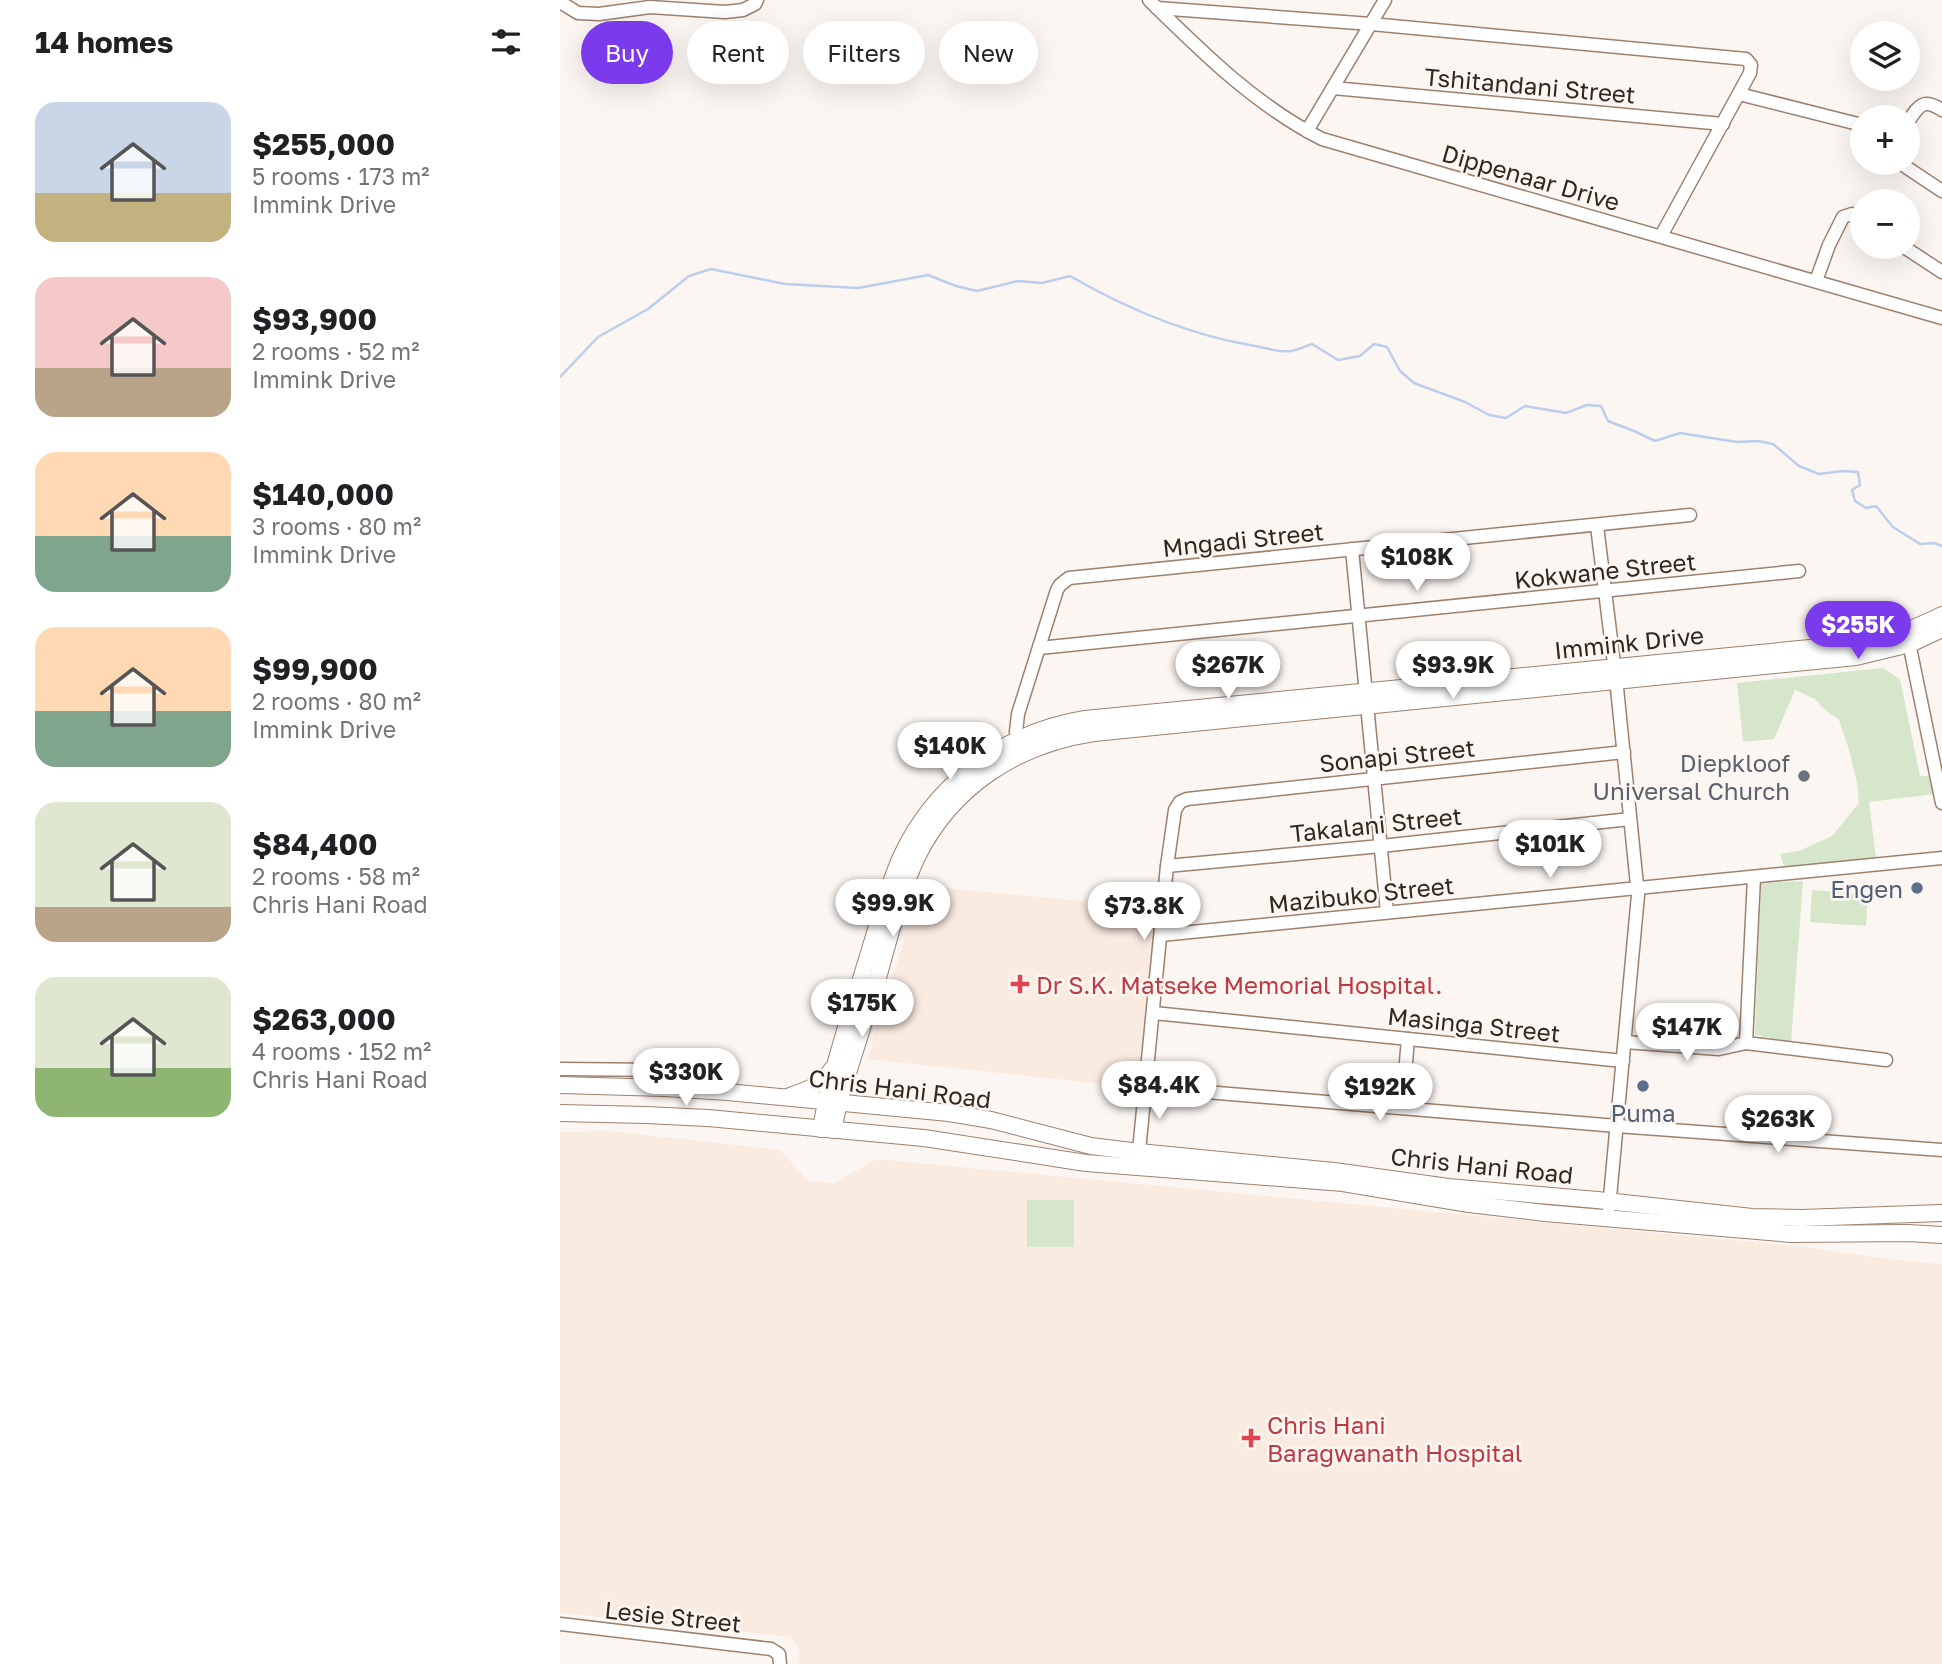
<!DOCTYPE html>
<html lang="en">
<head>
<meta charset="utf-8">
<style>
  body { margin:0; font-family:"Golos Text",sans-serif; background:#f6f6f6; color:#202124; height:100vh; display:flex; flex-direction:column; font-size:26px; white-space:nowrap }
  * { box-sizing:border-box; margin:0 }
  p { font-size:23px; color:#757577 }
  .icon { flex:none; width:38px; height:38px; fill:none; stroke:currentColor; stroke-width:2; stroke-linecap:round; stroke-linejoin:round }
  .map { position:relative; flex:1; overflow:hidden }
  .drawer { display:flex; flex-direction:column; background:#fff; width:560px }
  .drawer>* { flex:none }
  .top-card { position:absolute; left:21px; top:21px; width:665px; height:63px; display:flex; gap:14px }
  .buttons { position:absolute; left:1290px; top:21px; display:grid; gap:14px }
  .buttons a { display:grid; place-items:center; width:70px; height:70px; border-radius:50%; background:#fff; box-shadow:0 7px 28px #0002; font-size:35px }
  .price { position:absolute; translate:-50% -60px; padding:0 16px; border-radius:24px; background:#fff; color:#222; font-size:23px; line-height:46px; filter:drop-shadow(0 2px 4px #0008) }
  .price::after { content:''; position:absolute; left:50%; top:42px; width:21px; height:16px; margin-left:-10px; background:inherit; clip-path:polygon(0 0,100% 0,50% 100%) }
  .price.active { background:#7c3aed; color:#fff }
  ul { padding:0; list-style:none }
  li { display:flex; align-items:center; gap:21px; height:175px; padding:0 35px }
  li span { display:grid; place-items:center; flex:none; width:196px; height:140px; border-radius:21px; color:#555 }
  li>.icon { margin-inline-start:auto }
  span .icon { width:84px; height:84px; fill:#fffc; stroke-width:1 }
  li b { font-size:30px }
  h2 { display:flex; justify-content:space-between; align-items:center; height:84px; padding:0 35px; font-size:30px }
  .chip { padding:0 24px; border-radius:32px; background:#fff; box-shadow:0 7px 28px #0002; font-size:24px; line-height:63px }
  .chip.active { background:#7c3aed; color:#fff }
  main { display:flex; flex:1; min-height:0 }
  .map>svg:first-child { display:block }
  .built { fill:#faebe1 }
  .green { fill:#d5e6cb }
  .lines { fill:none; stroke-linecap:round; stroke-linejoin:round }
  .stream { stroke:#bcceec; stroke-width:2.5 }
  .minor-casing { stroke:#9c816e; stroke-width:15 }
  .major-casing { stroke:#9c816e; stroke-width:18 }
  .minor { stroke:#fff; stroke-width:12 }
  .major { stroke:#fff; stroke-width:16 }
  .worship-dot { fill:#6b7280; stroke:#fcf6f2; stroke-width:2.5 }
  .service-dot { fill:#5c6f8a; stroke:#fcf6f2; stroke-width:2.5 }
  .health-dot { fill:#e0444e; stroke:#fcf6f2; stroke-width:2.5 }
  .labels { text-anchor:middle; dominant-baseline:central; stroke-width:5; stroke-linejoin:round; paint-order:stroke }
  .street-label { font-size:24px; fill:#32271f; stroke:#fcf6f2 }
  .worship-label { font-size:24px; fill:#5b616d; stroke:#fcf6f2; text-anchor:end }
  .service-label { font-size:24px; fill:#4e5e75; stroke:#fcf6f2; text-anchor:end }
  .health-label { font-size:24px; fill:#be3a42; stroke:#fcf6f2; text-anchor:start }
</style>
</head>
<body>
<main>
<section class="drawer">
<h2>14 homes<svg class="icon" aria-label="filters" viewBox="0 0 24 24"><path d="M4 7h16M4 17h16"/><circle cx="9" cy="7" r="2"/><circle cx="15" cy="17" r="2"/></svg></h2>
<ul>
<li><span style="background:linear-gradient(#c9d6e8 65%,#c2b280 0)"><svg class="icon" aria-label="home" viewBox="0 0 24 24"><path d="M3 11l9-7 9 7M6 9v11h12V9"/></svg></span><div><b>$255,000</b><p>5 rooms · 173 m²</p><p>Immink Drive</p></div></li>
<li><span style="background:linear-gradient(#f6c9c9 65%,#b9a48a 0)"><svg class="icon" aria-label="home" viewBox="0 0 24 24"><path d="M3 11l9-7 9 7M6 9v11h12V9"/></svg></span><div><b>$93,900</b><p>2 rooms · 52 m²</p><p>Immink Drive</p></div></li>
<li><span style="background:linear-gradient(#ffd9b3 60%,#7fa58c 0)"><svg class="icon" aria-label="home" viewBox="0 0 24 24"><path d="M3 11l9-7 9 7M6 9v11h12V9"/></svg></span><div><b>$140,000</b><p>3 rooms · 80 m²</p><p>Immink Drive</p></div></li>
<li><span style="background:linear-gradient(#ffd9b3 60%,#7fa58c 0)"><svg class="icon" aria-label="home" viewBox="0 0 24 24"><path d="M3 11l9-7 9 7M6 9v11h12V9"/></svg></span><div><b>$99,900</b><p>2 rooms · 80 m²</p><p>Immink Drive</p></div></li>
<li><span style="background:linear-gradient(#dfe7d0 75%,#b9a48a 0)"><svg class="icon" aria-label="home" viewBox="0 0 24 24"><path d="M3 11l9-7 9 7M6 9v11h12V9"/></svg></span><div><b>$84,400</b><p>2 rooms · 58 m²</p><p>Chris Hani Road</p></div></li>
<li><span style="background:linear-gradient(#dfe7d0 65%,#8fb573 0)"><svg class="icon" aria-label="home" viewBox="0 0 24 24"><path d="M3 11l9-7 9 7M6 9v11h12V9"/></svg></span><div><b>$263,000</b><p>4 rooms · 152 m²</p><p>Chris Hani Road</p></div></li>
</ul>
</section>
<div class="map">
<svg width="1382" height="1664" viewBox="0 0 1382 1664">
  <rect width="100%" height="100%" fill="#fcf6f2"/>
  <g class="built">
    <path d="M361 886 597 908 580 1088 307 1059Z"/>
    <path d="M49 1131 220 1150 249 1181 275 1183 316 1159 1236 1246 1336 1260 1382 1264V1664H238L240 1651 232 1637 0 1613V1132Z"/>
  </g>
  <g class="green">
    <path d="M1323 668 1340 679 1360 776H1370L1375 794 1309 802 1316 857 1256 865 1224 866 1220 854 1239 851 1272 836 1299 803 1297 783 1289 750 1279 720 1264 709 1255 699 1235 690 1214 739 1183 742 1177 683Z"/>
    <path d="M1243 881 1231 1042 1195 1035 1201 883Z"/>
    <path d="M1252 890 1308 894 1306 926 1250 922Z"/>
    <rect x="467" y="1200" width="47" height="47"/>
  </g>
  <g class="lines">
    <path class="stream" d="M0 377 38 337 88 309 129 276 151 269 225 284 298 288 368 275 396 286 417 291 458 281 482 283 510 276C567 309 629 335 695 346 707 348 719 353 731 351 738 350 745 346 752 344L778 360 800 356 814 344 827 347 840 371 854 383 905 402 929 415 946 418 965 406 1006 413 1027 405 1041 406 1048 421 1074 431 1095 441 1120 433 1177 442 1198 441 1213 444 1239 466 1259 474 1283 471 1298 472 1300 485 1292 490 1295 501 1306 508 1316 506 1333 527 1360 544 1374 543 1382 546"/>
    <defs>
      <g id="minor">
        <path d="M589 0C642 52 695 105 762 139L1382 318"/>
        <path d="M0 2 18 13 39 14 90 7 165 12 183 10 195 4 197 0"/>
        <path d="M597 8 811 24 1186 59 1191 65 1190 73 1101 236"/>
        <path d="M773 88 1163 124"/>
        <path d="M1179 94 1302 125"/>
        <path d="M1348 122C1359 105 1363 98 1382 110"/>
        <path d="M747 131 825 0"/>
        <path d="M1340 163 1382 191"/>
        <path d="M1344 247 1382 272"/>
        <path d="M1256 281 1269 245 1283 217 1292 214 1302 219"/>
        <path d="M1037 526 1057 688 1078 895 1049 1208"/>
        <path d="M792 549 827 912"/>
        <path d="M1348 638 1382 803"/>
        <path d="M479 648 1239 571"/>
        <path d="M460 746 456 732 458 714 497 590 500 585 509 578 1130 515"/>
        <path d="M607 866 821 846 1070 819"/>
        <path d="M601 935 1382 858"/>
        <path d="M594 1013 1063 1061"/>
        <path d="M1065 1042 1159 1049 1186 1043 1326 1060"/>
        <path d="M1186 1043 1194 877"/>
        <path d="M0 1069 104 1070"/>
        <path d="M586 1087 1057 1126 1382 1150"/>
        <path d="M842 1108 848 1039"/>
        <path d="M578 1161 607 866 615 810 620 802 627 799 1064 752"/>
        <path d="M0 1624 211 1649 219 1654 220 1664"/>
      </g>
      <g id="major">
        <path d="M0 1085 105 1088 168 1092 389 1113 431 1120 531 1146 579 1152 774 1171 888 1187 1037 1200 1192 1217 1242 1218 1382 1213"/>
        <path d="M230 1096C247 1090 262 1085 272 1069"/>
        <path d="M0 1113 86 1115 148 1118 364 1138 526 1163 783 1183 909 1204 985 1213 1231 1234 1348 1233 1382 1235"/>
        <path d="M261 1129C270 1074 288 1022 304 969 316 932 325 893 341 857 375 783 445 732 525 719L1301 643C1330 638 1356 628 1382 615"/>
        <path d="M273 1130 279 1102C292 1059 306 1017 319 974 330 935 340 894 357 857 392 786 458 744 534 733L1296 657 1350 644 1382 629"/>
      </g>
    </defs>
    <use href="#minor" class="minor-casing"/>
    <use href="#major" class="major-casing"/>
    <use href="#minor" class="minor"/>
    <use href="#major" class="major"/>
  </g>
  <circle class="worship-dot" cx="1244" cy="776" r="7"/>
  <g class="service-dot">
    <circle cx="1357" cy="888" r="7"/>
    <circle cx="1083" cy="1086" r="7"/>
  </g>
  <g class="health-dot">
    <path d="M456.5 973.5h7v7h7v7h-7v7h-7v-7h-7v-7h7z"/>
    <path d="M687.5 1427.5h7v7h7v7h-7v7h-7v-7h-7v-7h7z"/>
  </g>
  <g class="labels">
    <g class="street-label">
      <text transform="translate(970 85) rotate(5)">Tshitandani Street</text>
      <text transform="translate(971 177) rotate(16)">Dippenaar Drive</text>
      <text transform="translate(683 539) rotate(-6)">Mngadi Street</text>
      <text transform="translate(1045 570) rotate(-6)">Kokwane Street</text>
      <text transform="translate(1069 642) rotate(-6)">Immink Drive</text>
      <text transform="translate(837 755) rotate(-6)">Sonapi Street</text>
      <text transform="translate(816 824) rotate(-6)">Takalani Street</text>
      <text transform="translate(801 894) rotate(-6)">Mazibuko Street</text>
      <text transform="translate(914 1024) rotate(6)">Masinga Street</text>
      <text transform="translate(340 1088) rotate(7)">Chris Hani Road</text>
      <text transform="translate(922 1165) rotate(6)">Chris Hani Road</text>
      <text transform="translate(113 1616) rotate(6)">Lesie Street</text>
    </g>
    <g class="worship-label">
      <text x="1230" y="762">Diepkloof<tspan x="1230" dy="28">Universal Church</tspan></text>
    </g>
    <g class="service-label">
      <text x="1343" y="888">Engen</text>
      <text x="1083" y="1112" text-anchor="middle">Puma</text>
    </g>
    <g class="health-label">
      <text x="476" y="984">Dr S.K. Matseke Memorial Hospital.</text>
      <text x="707" y="1424">Chris Hani<tspan x="707" dy="28">Baragwanath Hospital</tspan></text>
    </g>
  </g>
</svg>
<div class="buttons">
<a><svg class="icon" aria-label="layers" viewBox="0 0 24 24"><path d="M12 4l9 5-9 5-9-5zM3 14l9 5 9-5"/></svg></a>
<a>+</a>
<a>−</a>
</div>
<b class="price" style="left:857px;top:593px">$108K</b>
<b class="price active" style="left:1298px;top:661px">$255K</b>
<b class="price" style="left:668px;top:701px">$267K</b>
<b class="price" style="left:893px;top:701px">$93.9K</b>
<b class="price" style="left:390px;top:782px">$140K</b>
<b class="price" style="left:990px;top:880px">$101K</b>
<b class="price" style="left:333px;top:939px">$99.9K</b>
<b class="price" style="left:584px;top:942px">$73.8K</b>
<b class="price" style="left:302px;top:1039px">$175K</b>
<b class="price" style="left:1127px;top:1063px">$147K</b>
<b class="price" style="left:126px;top:1108px">$330K</b>
<b class="price" style="left:599px;top:1121px">$84.4K</b>
<b class="price" style="left:820px;top:1123px">$192K</b>
<b class="price" style="left:1218px;top:1155px">$263K</b>
<div class="top-card">
<a class="chip active">Buy</a>
<a class="chip">Rent</a>
<a class="chip">Filters</a>
<a class="chip">New</a>
</div>
</div>
</main>
</body>
</html>
